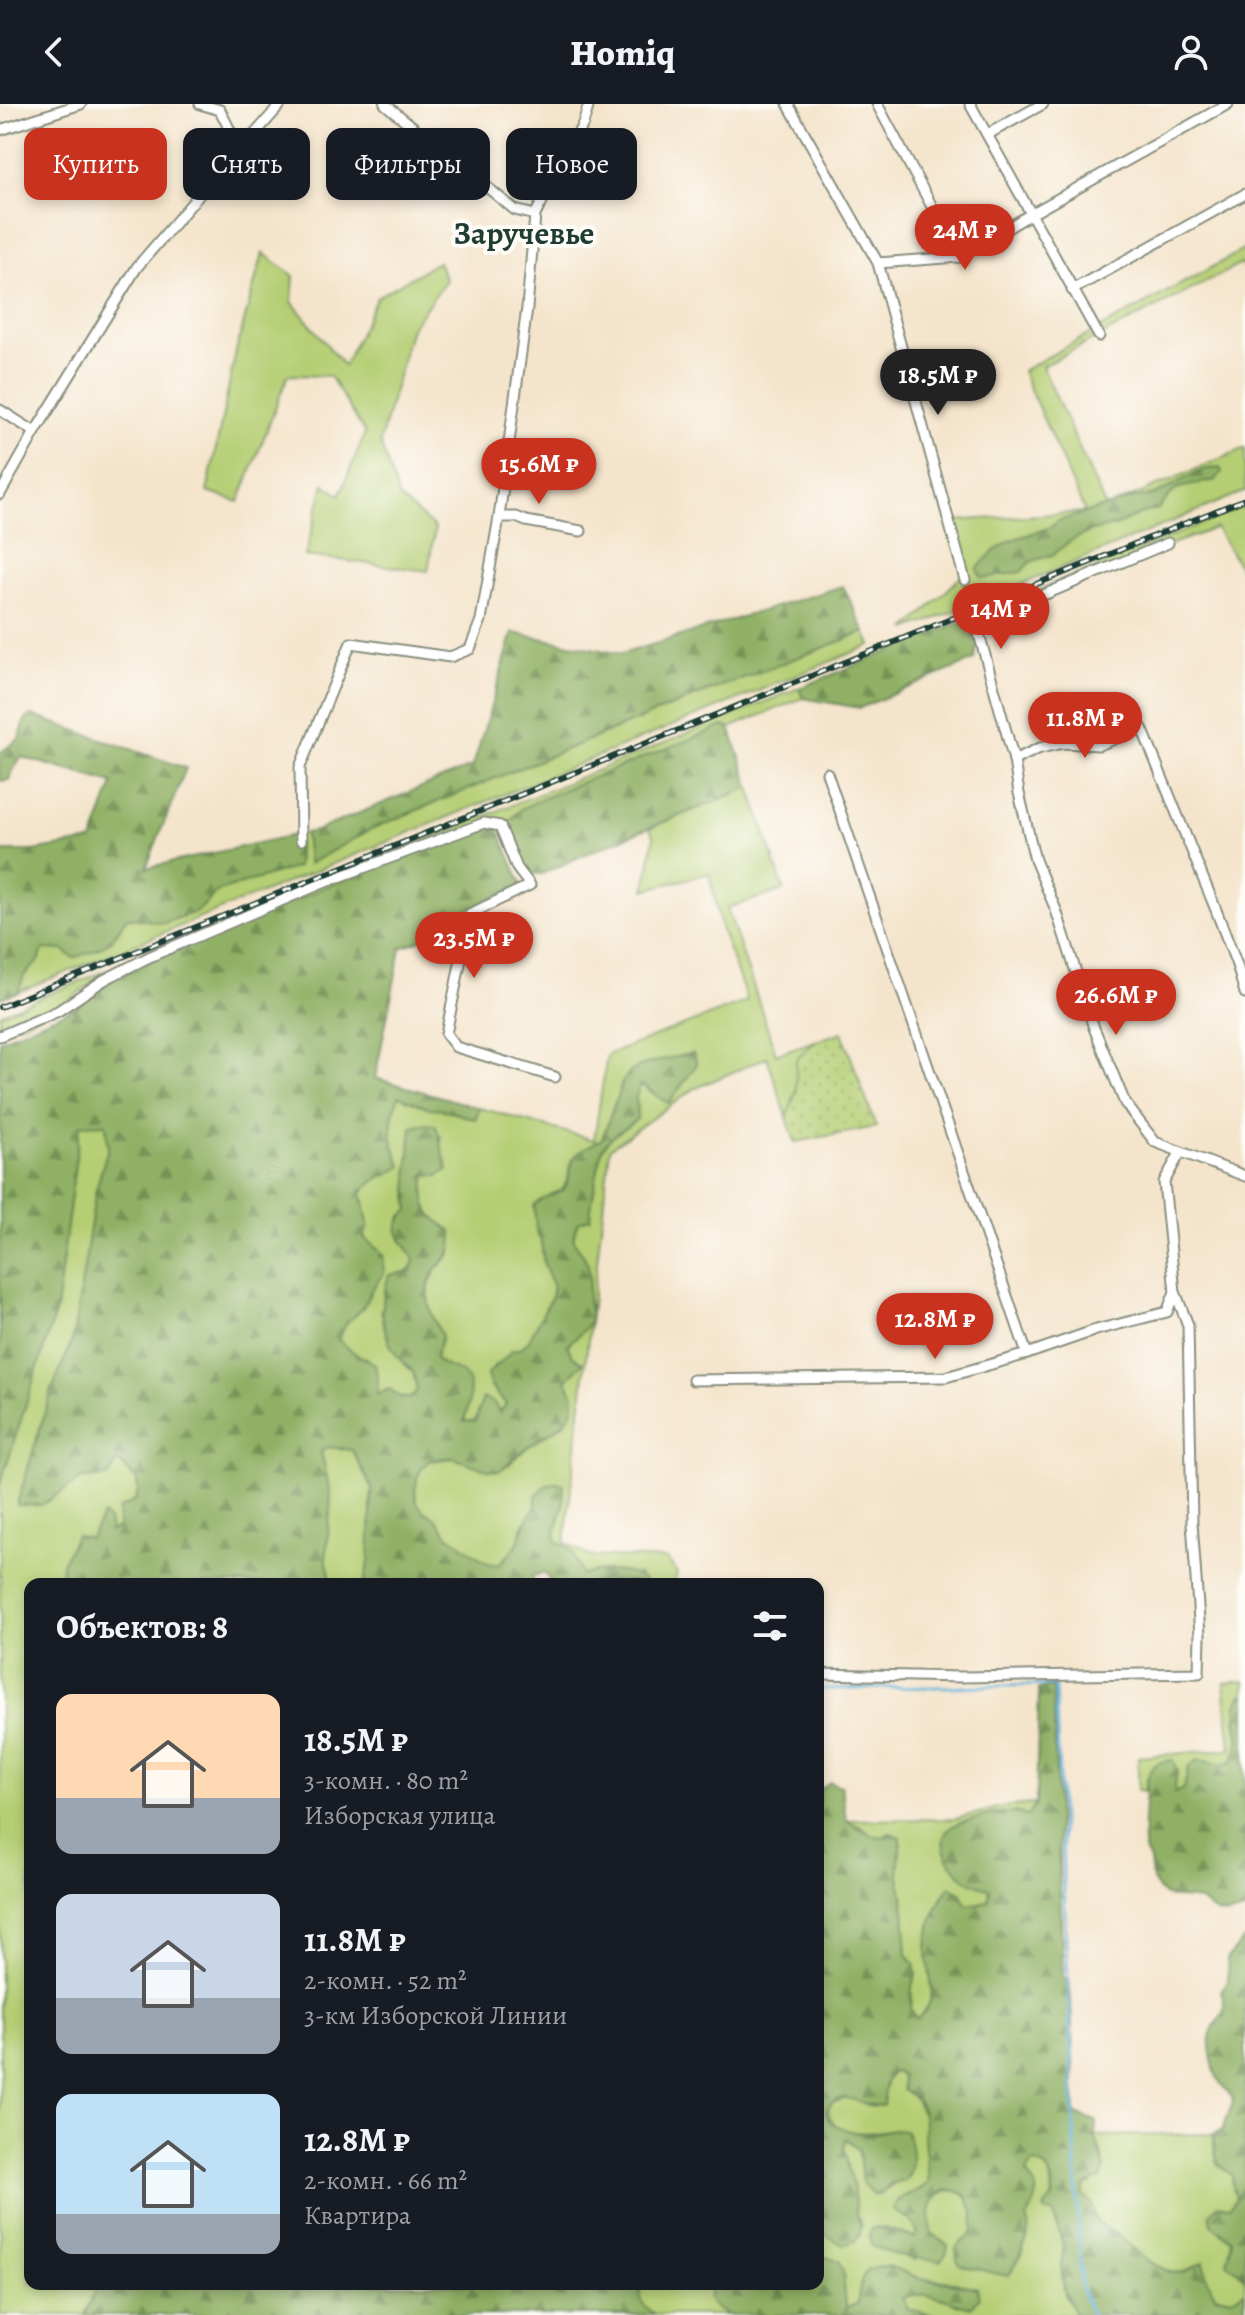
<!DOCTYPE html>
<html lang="ru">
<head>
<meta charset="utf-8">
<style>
  body { margin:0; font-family:Alegreya,serif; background:#20242c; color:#f1f3f6; height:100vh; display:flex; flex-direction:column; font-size:30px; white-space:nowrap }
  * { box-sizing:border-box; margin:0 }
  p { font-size:26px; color:#9ea1a6 }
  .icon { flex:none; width:44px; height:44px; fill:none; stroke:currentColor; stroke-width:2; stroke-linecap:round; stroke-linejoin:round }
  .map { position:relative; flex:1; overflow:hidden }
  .panel { position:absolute; left:24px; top:1474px; width:800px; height:712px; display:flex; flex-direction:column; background:#171b24; border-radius:16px; box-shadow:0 4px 12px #0003 }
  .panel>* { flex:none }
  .hud { position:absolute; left:24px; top:24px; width:800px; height:72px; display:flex; gap:16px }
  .price { position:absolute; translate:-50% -68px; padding:0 18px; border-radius:28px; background:#c8321e; color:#fff; font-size:26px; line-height:52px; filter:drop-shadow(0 2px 4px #0008) }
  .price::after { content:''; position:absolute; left:50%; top:48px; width:24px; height:18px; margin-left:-12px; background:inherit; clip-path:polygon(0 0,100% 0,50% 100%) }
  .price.on { background:#222; color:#fff }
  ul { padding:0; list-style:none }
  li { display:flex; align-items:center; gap:24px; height:200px; padding:0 32px }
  li span { display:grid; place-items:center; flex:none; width:224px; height:160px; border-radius:16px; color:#555 }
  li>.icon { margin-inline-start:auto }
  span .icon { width:96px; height:96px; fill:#fffc; stroke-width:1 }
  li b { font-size:34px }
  h2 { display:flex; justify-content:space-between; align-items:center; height:96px; padding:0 32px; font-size:34px }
  .tag { padding:0 28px; border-radius:16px; background:#171b24; box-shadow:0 4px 12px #0003; font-size:28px; line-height:72px }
  .tag.on { background:#c8321e; color:#fff }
  header { display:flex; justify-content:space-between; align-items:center; height:104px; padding:0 32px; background:#171b24; font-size:36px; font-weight:800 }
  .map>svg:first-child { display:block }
  .grass { fill:#b5ce73; stroke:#6a8654; stroke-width:2 }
  .forest { fill:url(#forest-firs); stroke:#58774c; stroke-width:2 }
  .garden { fill:url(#garden-dots); stroke:#6a8654; stroke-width:2 }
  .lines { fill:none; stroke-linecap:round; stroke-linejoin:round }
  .stream { stroke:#5fb1da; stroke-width:3 }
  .minor-casing { stroke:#8a9080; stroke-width:13 }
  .minor { stroke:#fff; stroke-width:9 }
  .rail-casing { stroke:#1f3d34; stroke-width:6 }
  .rail { stroke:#fdfcf7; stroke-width:3; stroke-dasharray:9; stroke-linecap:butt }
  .labels { text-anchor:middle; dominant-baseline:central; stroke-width:8; stroke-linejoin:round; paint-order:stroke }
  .district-label { font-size:32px; font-weight:bold; fill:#1f3d34; stroke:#fdfcf7 }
</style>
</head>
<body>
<header><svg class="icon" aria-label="back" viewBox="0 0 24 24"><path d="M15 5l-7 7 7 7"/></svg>Homiq<svg class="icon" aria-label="person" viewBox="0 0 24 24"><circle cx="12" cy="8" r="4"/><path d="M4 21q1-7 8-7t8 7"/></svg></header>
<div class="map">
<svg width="1245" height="2211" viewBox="0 0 1245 2211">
  <defs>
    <pattern id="forest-firs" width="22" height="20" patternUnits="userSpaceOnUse" patternTransform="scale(2)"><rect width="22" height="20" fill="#90b165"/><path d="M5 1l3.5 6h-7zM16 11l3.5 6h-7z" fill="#759154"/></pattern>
    <pattern id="garden-dots" width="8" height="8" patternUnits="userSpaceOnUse" patternTransform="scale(2)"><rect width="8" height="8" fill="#b5ce73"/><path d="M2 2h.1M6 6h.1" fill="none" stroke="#93a85f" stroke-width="1.8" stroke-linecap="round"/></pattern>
  </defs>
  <rect width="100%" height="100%" fill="#fdfcf7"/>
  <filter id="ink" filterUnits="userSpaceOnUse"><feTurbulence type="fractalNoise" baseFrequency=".0125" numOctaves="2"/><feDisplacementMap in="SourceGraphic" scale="16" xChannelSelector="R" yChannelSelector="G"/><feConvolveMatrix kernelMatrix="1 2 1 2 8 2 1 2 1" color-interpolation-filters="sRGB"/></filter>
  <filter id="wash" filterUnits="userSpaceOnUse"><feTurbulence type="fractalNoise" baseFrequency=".006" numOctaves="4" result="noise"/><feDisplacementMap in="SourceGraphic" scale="32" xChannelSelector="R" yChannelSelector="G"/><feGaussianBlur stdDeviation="1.8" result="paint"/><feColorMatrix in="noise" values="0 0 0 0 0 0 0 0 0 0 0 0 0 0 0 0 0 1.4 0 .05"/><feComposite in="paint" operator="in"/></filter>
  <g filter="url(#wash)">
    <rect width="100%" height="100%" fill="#f4e4cb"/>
    <g class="grass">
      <path d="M1245 145V166L1241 160 1042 262 1106 404 1245 344V387L984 496 906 526 967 467 954 417 1085 408 1022 267Z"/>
      <path d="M263 149 294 172 292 198 344 262 377 193 438 158 446 176 411 224 380 338 399 394 435 424 428 467 305 452 324 380 340 391 365 329 330 272 288 271 239 398 207 388 236 247Z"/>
      <path d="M1245 402V472L1216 424 1169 441 984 519 978 540 971 514Z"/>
      <path d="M865 528 871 541 18 888 24 871 39 857 43 845H63L111 838 127 813 164 819 198 807 218 787 297 763 299 730 305 729 309 760 373 724 706 588Z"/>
      <path d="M799 584 803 594 730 624 723 622 562 686 522 704 505 722 121 872 116 861 57 905 0 928V910Z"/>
      <path d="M750 683 784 786 727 804 776 950 815 937 796 956V988L787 1013 767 953 694 985 610 1044 565 1438 589 1452 667 1455 677 1469 674 1480H589C605 1475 620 1475 636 1479L639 1471 605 1467 582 1471C574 1453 576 1445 556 1437V1426L560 1415 536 1403 523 1422 520 1434 514 1445 498 1461 487 1459 447 1431 434 1413 424 1408 417 1399 415 1387 417 1375 421 1364 430 1357 454 1354 509 1361 526 1344 565 1319 566 1276 583 1259 573 1252 567 1242C572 1236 580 1230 584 1224 586 1220 590 1210 591 1206 591 1202 588 1198 588 1194 588 1183 591 1173 588 1162 583 1140 566 1145 578 1118L590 1113C590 1105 600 1050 603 1044 609 1032 627 1023 637 1015L636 992 640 980C652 986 657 995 669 999L696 960 693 949 638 963 614 1002 602 1035 582 1046 573 1054 567 1077 561 1087 550 1090 536 1126 541 1137 544 1160 553 1183 551 1194 530 1236 522 1244 511 1247 504 1257 494 1262 491 1283 507 1300C496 1313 480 1316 463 1318L467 1307 469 1281 453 1266 442 1262 434 1254 442 1232C432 1213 421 1191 434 1170 438 1162 445 1156 451 1150L452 1127C426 1111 421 1102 426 1070L448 1065 441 1043V1032L411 1035 408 1082 409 1106 400 1114 401 1136 415 1155 411 1166 401 1170 381 1206C386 1231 391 1251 413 1267L417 1286 411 1294 376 1292 375 1260 354 1249 338 1236 347 1218 362 1205 372 1185 384 1169 383 1150 364 1134 368 1120 362 1088 373 1075 390 1070 394 1047 390 1024 393 1006 399 991C424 1003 449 1006 475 1015L480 1004 594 1036 607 951 747 897 722 827 709 769 645 786 654 734 650 724Z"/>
      <path d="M93 1019H106L108 1044 96 1086 73 1235 51 1288 17 1400 41 1401 82 1375 108 1373 117 1357C121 1359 133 1372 137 1376L138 1387 135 1397 120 1405 119 1424 109 1429 103 1412 90 1434 62 1459 61 1480H30V2180H98L85 2211H0V1381L56 1206 80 1021Z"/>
      <path d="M328 1343 352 1346 372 1384 369 1459 364 1478 365 1480H332L326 1455 331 1393 321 1347Z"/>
      <path d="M1245 1577V1589L1240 1592 1236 1615 1239 1638 1233 1657 1222 1661 1199 1656 1189 1662 1184 1685 1173 1690 1177 1667 1147 1675 1145 1687 1138 1686V1653L1231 1645 1224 1579Z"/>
      <path d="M1036 1700 1027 1712 1016 1708 958 1719 945 1748 967 1776 990 1785 989 1796 978 1801 966 1800 960 1789 942 1792C936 1807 929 1825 928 1842 926 1870 944 1893 917 1915L911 1906 912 1882 916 1870 914 1860 907 1850 903 1791 898 1769 901 1733 890 1729 880 1735 871 1732 863 1724 846 1716 955 1715 1001 1703Z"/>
      <path d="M892 1968 898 1969 902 1973 925 2014V2044L929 2079C917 2092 900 2087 893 2105 904 2117 907 2107 918 2128L915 2134 882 2123 872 2142 915 2156 939 2135C916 2125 933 2067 967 2093 977 2111 980 2127 960 2139L1011 2168C1017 2161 1025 2142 1027 2133 1029 2127 1025 2120 1026 2114 1029 2105 1037 2101 1036 2091 1036 2076 1018 2071 1032 2058L1044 2061 1050 2071 1053 2109 1064 2144 1062 2156 1065 2192 1072 2202 1075 2211H933L908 2205 901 2194C921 2187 940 2192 959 2201L977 2184 955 2178 920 2174 888 2162 861 2177 857 2201 846 2203 843 2168 839 2157 818 2151V2126L824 2129 861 2122 856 2110 853 2081 843 2046 846 2035 859 2046 862 2077 873 2091H879L898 2078 895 2025C873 2029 830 2036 828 2004L831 1999 849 1994 860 1997 871 2003 882 2001 886 1978Z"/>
      <path d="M1213 2030C1216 2051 1212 2059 1232 2071L1233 2082 1237 2094 1230 2104 1218 2102 1211 2110 1221 2129 1232 2135 1237 2166 1245 2175V2187C1216 2207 1207 2184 1204 2158L1184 2168 1172 2169 1151 2159 1116 2130 1095 2118C1095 2106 1093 2098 1082 2091L1085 2081 1091 2080 1102 2052 1095 2032Z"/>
      <path d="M641 2180H711L709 2183 715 2204 728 2211H654L642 2202 638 2191Z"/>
    </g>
    <g class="forest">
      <path d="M1220 364 1222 368 1215 376 1179 384 1171 390 1158 405 1143 409 1115 422 1091 427 1070 437 1054 450 1030 458 1021 468 985 474 981 473 977 465 993 448 1012 436 1051 423 1058 417 1075 412 1134 394 1157 390 1198 368 1207 365Z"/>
      <path d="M843 482 865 528 706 588 373 724 308 760 305 729 316 727 473 662 513 529 622 550Z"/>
      <path d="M971 514 978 540 974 556 860 604 803 594 799 584Z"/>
      <path d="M31 611 186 664 146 764 299 730 297 763 218 787 198 807 164 819 127 813C109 840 105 845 73 854L63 846 43 845 39 857 24 871 18 888 0 894V747H33L92 737 113 679 21 653 12 668 9 676 0 677V649L20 634 25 616Z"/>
      <path d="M723 622 730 624 750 683 592 747 542 770 524 769 505 722 522 704 562 686Z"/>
      <path d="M484 723 498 725 522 781 468 805 463 818 401 844 375 974 480 1004 475 1015 441 1005 429 1004 399 992C388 1017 389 1038 402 1062 385 1074 376 1072 362 1088L368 1121 364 1134 383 1150 384 1169 372 1185 362 1205 347 1218 338 1236 354 1249 375 1260 378 1276 377 1291 389 1285 402 1294H412L417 1286 413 1267C381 1244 377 1206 389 1171L411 1167 415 1155C403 1136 386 1126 409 1106L408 1070 412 1023 424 1020 435 1021C442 1035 441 1051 448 1066L438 1072 426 1071C421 1101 426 1111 452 1127 455 1149 448 1150 436 1166 419 1187 431 1212 442 1232L435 1254C444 1265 456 1263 464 1271 475 1282 468 1305 464 1317H475L483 1294 494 1299 500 1309 506 1300 491 1283 487 1271C495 1262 504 1257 511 1247L522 1244 529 1236 551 1194 553 1183 544 1160 541 1137 536 1126 534 1102C545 1090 551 1094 561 1087 572 1079 569 1061 575 1052 581 1044 594 1040 602 1035L622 979 628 970 638 963 649 959 693 949 697 960 669 999C657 995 652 985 640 981L636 992 637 1015C627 1023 609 1032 603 1044 600 1051 590 1105 590 1114L578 1118C566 1145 583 1140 588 1163 591 1173 588 1184 588 1194 588 1203 593 1210 589 1219 585 1228 573 1234 567 1242L573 1252 583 1259 566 1276C591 1313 554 1323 529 1342 518 1350 510 1360 499 1367L487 1366 454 1354H442L430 1357 421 1365 417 1375 415 1387 417 1399 424 1408 434 1413 448 1431 487 1459 498 1461C507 1454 516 1445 520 1434 525 1421 526 1413 536 1403V1392C544 1381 550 1377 564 1380L563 1403 556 1426V1437C576 1445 574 1453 582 1471 604 1465 630 1464 648 1479L602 1476 589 1480H552L544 1468 533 1472 532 1480H365L364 1478 369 1459 372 1384 352 1346 328 1343 321 1347 331 1393 326 1455 332 1480H61L62 1459 76 1432 90 1434 103 1411 108 1416 110 1428 118 1424 119 1405 135 1397 138 1387 137 1376C134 1372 121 1359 118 1358L108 1373 82 1375 41 1401H17L51 1288 73 1235 96 1086 108 1044 106 1020 80 1021 56 1206 0 1381V936L77 903 106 880 150 857 325 783Z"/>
      <path d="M1053 1583 1063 1874 1069 1879 1071 1893 1075 2010 1096 2017 1095 2032 1105 2064 1101 2074 1085 2081 1082 2091C1093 2098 1094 2106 1096 2118L1116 2130 1151 2159 1172 2169 1184 2168 1204 2158 1205 2169 1214 2190C1226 2196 1234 2195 1245 2187V2211H1075L1064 2186 1061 2162 1064 2144 1053 2109H1047L1044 2104 1052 2094C1053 2078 1052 2060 1032 2059L1026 2068C1028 2073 1032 2076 1034 2080 1041 2093 1032 2104 1026 2115 1027 2119 1030 2124 1029 2128 1029 2135 1012 2166 1008 2172L960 2161 957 2156 956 2144 973 2128 974 2110 967 2093C961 2088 957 2086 949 2086 928 2087 929 2113 931 2128L948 2142 947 2148 941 2157 899 2152 872 2142 869 2131 871 2125 877 2123 915 2134 917 2128C907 2106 904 2117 893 2105 900 2087 917 2092 929 2078 928 2067 926 2056 925 2045 921 2019 932 2002 903 1986L902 1973 898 1969 892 1968 886 1978 883 2001C867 2006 843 1983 829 2002 816 2020 857 2031 869 2030 882 2029 893 2022 906 2027 912 2037 915 2062 908 2073 905 2080 896 2078 890 2081 883 2086 882 2090 873 2091L862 2077 859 2046 846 2035 844 2046 853 2081 856 2110 861 2122 859 2133 855 2137 843 2141 818 2126V1702L820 1685 830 1678 841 1682 846 1716C858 1723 869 1730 880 1734L890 1729 901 1733 898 1769 903 1791 907 1850 914 1860 916 1870 912 1882 911 1905 917 1915C942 1894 928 1875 927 1849 927 1828 935 1799 950 1783L960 1789 966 1800 978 1801 989 1796 990 1785C983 1782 972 1780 966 1775 953 1766 935 1741 948 1726 955 1718 968 1717 977 1714 993 1709 1011 1706 1027 1712L1036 1701 1039 1585Z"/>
      <path d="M1245 1589V1807C1234 1809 1225 1814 1215 1808 1209 1805 1206 1800 1200 1797 1186 1791 1171 1799 1159 1786 1150 1778 1152 1768 1150 1757 1149 1753 1146 1750 1145 1746 1142 1736 1145 1674 1151 1665 1156 1658 1164 1657 1173 1656L1177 1667 1174 1689 1184 1685 1189 1662 1199 1656 1222 1661 1233 1657C1235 1651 1238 1644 1239 1638 1242 1621 1228 1603 1245 1589Z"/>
      <path d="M1245 1834V2178C1244 2169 1234 2164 1227 2159L1232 2135 1212 2122 1210 2110 1218 2101 1230 2103 1236 2094 1233 2082 1232 2071C1212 2058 1216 2051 1213 2030L1224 2025C1225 2013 1232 2007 1233 1994 1229 1989 1224 1984 1220 1979 1214 1971 1207 1939 1211 1929 1218 1909 1230 1914 1221 1887L1228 1877 1227 1855Z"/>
      <path d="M818 2151 839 2157 843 2168 846 2203 857 2200 861 2177 866 2166C890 2156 898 2168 920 2174 938 2179 958 2179 977 2184L980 2194 971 2203C947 2198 926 2184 902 2194L908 2205 933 2211H728L715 2204 708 2195 711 2180H818Z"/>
      <path d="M98 2180H641C637 2200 643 2198 654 2211H85Z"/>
    </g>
    <path class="garden" d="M842 928 876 1023 795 1038 787 1013 796 988V956L815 937Z"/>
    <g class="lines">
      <path class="stream" d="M818 1585 1055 1581 1081 2181 1091 2211"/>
    </g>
  </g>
  <g filter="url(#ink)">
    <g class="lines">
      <defs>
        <g id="minor">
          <path d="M200 0 220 6 240 47"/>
          <path d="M385 0 515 106 535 111"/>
          <path d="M788 0 878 159 965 476"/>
          <path d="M877 0 959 153"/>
          <path d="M970 0 1099 232"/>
          <path d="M0 26 81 0"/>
          <path d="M988 30 1043 0"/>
          <path d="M878 159 959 153 1031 110 1228 0"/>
          <path d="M1072 186 1245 90"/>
          <path d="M0 306 35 328"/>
          <path d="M0 390 35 328 137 163 229 56 240 47 281 0"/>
          <path d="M499 413H516L526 417 581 427"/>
          <path d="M1168 439 976 519 1014 656 1019 689 1035 756 1056 806 1094 924 1125 999 1155 1038 1245 1072"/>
          <path d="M1014 656 1040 644 1063 639 1099 641 1142 624 1216 806 1237 861 1245 889"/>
          <path d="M827 669 1027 1250"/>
          <path d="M301 736 300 663 351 539 450 553 470 545 481 516 499 413 527 204 535 111 583 20 589 0"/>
          <path d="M0 932 58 907 104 876 149 853 323 779 484 719 500 722 517 764 530 781 470 810 446 930 456 943 555 973"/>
          <path d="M693 1276 946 1273 1027 1250 1096 1226 1167 1208 1175 1188"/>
          <path d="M818 1570 962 1573 1199 1569 1200 1531 1192 1418 1188 1221 1175 1188 1164 1078 1180 1049"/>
        </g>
      </defs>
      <use href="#minor" class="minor-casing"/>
      <use href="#minor" class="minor"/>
      <defs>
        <path id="rail" d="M0 903 1245 395"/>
      </defs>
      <use href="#rail" class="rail-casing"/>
      <use href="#rail" class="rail"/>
    </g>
  </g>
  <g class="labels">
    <g class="district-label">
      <text x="524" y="129">Заручевье</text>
    </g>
  </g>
</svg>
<b class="price" style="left:965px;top:168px">24M ₽</b>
<b class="price on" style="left:938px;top:313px">18.5M ₽</b>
<b class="price" style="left:539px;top:402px">15.6M ₽</b>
<b class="price" style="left:1001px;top:547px">14M ₽</b>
<b class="price" style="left:1085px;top:656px">11.8M ₽</b>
<b class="price" style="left:474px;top:876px">23.5M ₽</b>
<b class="price" style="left:1116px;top:933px">26.6M ₽</b>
<b class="price" style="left:935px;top:1257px">12.8M ₽</b>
<div class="hud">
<a class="tag on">Купить</a>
<a class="tag">Снять</a>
<a class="tag">Фильтры</a>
<a class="tag">Новое</a>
</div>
<section class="panel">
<h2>Объектов: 8<svg class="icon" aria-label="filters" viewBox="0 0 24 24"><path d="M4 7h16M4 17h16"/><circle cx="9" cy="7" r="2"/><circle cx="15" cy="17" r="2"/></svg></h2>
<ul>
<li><span style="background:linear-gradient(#ffd9b3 65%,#9aa5b1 0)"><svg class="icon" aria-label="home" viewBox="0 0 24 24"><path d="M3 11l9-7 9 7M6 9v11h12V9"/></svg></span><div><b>18.5M ₽</b><p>3-комн. · 80 m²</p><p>Изборская улица</p></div></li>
<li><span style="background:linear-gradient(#c9d6e8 65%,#9aa5b1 0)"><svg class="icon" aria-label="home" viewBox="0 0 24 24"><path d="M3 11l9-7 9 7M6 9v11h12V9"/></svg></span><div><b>11.8M ₽</b><p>2-комн. · 52 m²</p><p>3-км Изборской Линии</p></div></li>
<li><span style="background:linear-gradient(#bfe0f5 75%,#9aa5b1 0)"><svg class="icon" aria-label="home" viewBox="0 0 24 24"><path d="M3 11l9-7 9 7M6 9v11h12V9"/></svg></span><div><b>12.8M ₽</b><p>2-комн. · 66 m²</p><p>Квартира</p></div></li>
</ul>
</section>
</div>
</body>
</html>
